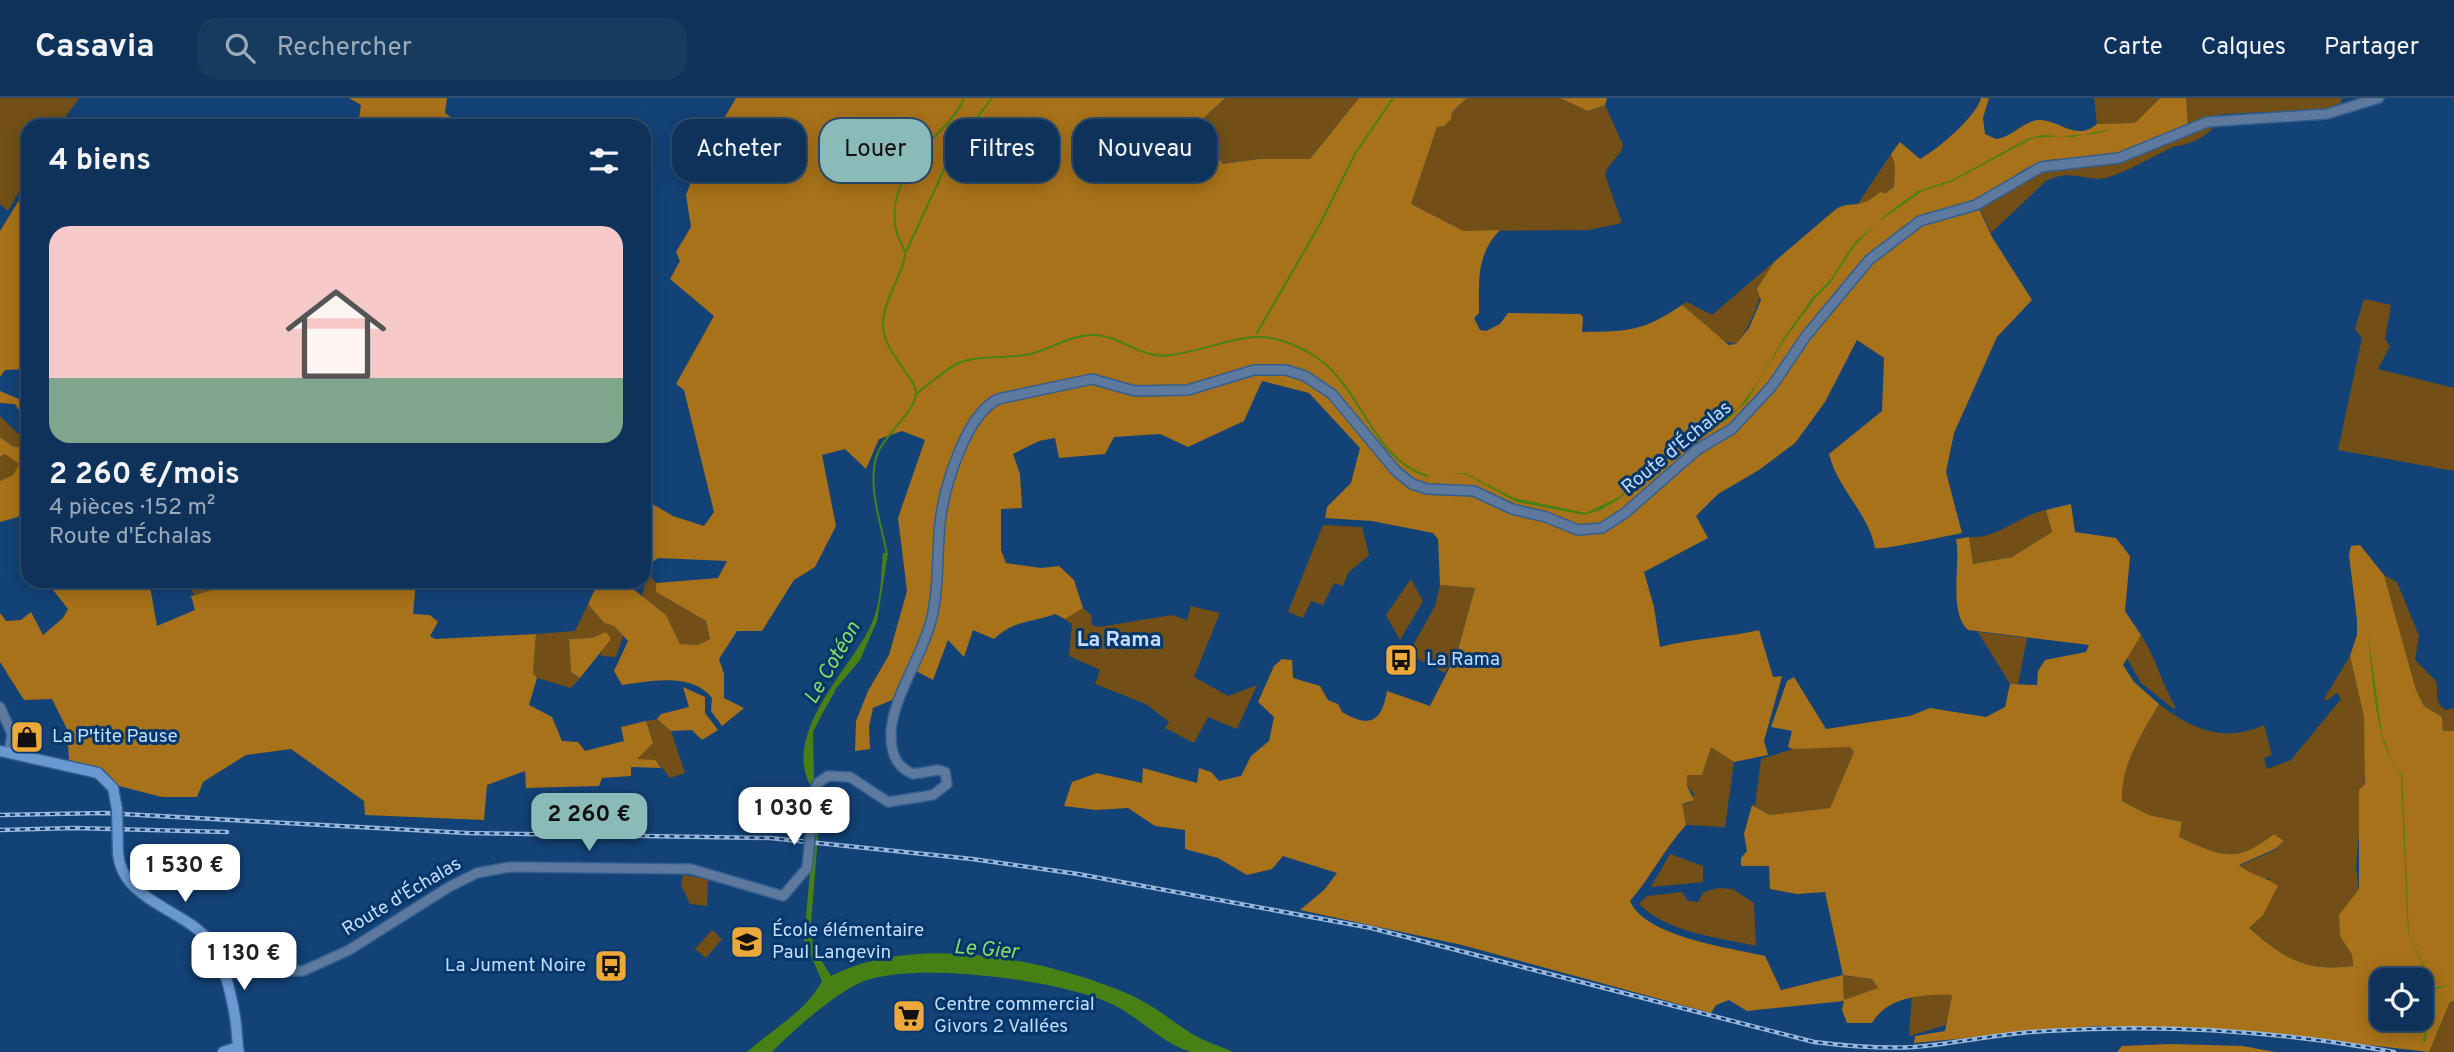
<!DOCTYPE html>
<html lang="fr">
<head>
<meta charset="utf-8">
<style>
  body { margin:0; font-family:Overpass,sans-serif; background:#173a5f; color:#f1f3f6; height:100vh; display:flex; flex-direction:column; font-size:26px; white-space:nowrap }
  * { box-sizing:border-box; margin:0 }
  p { font-size:23px; color:#9baaba }
  .icon { flex:none; width:38px; height:38px; fill:none; stroke:currentColor; stroke-width:2; stroke-linecap:round; stroke-linejoin:round }
  .map { position:relative; flex:1; overflow:hidden }
  .drawer { position:absolute; left:21px; top:21px; width:630px; height:469px; display:flex; flex-direction:column; background:#0e3259; border-radius:21px; box-shadow:0 4px 18px #0003,0 0 0 2px #2e4d6f }
  .drawer>* { flex:none }
  .banner { position:absolute; left:672px; top:21px; width:665px; height:63px; display:flex; gap:14px }
  .tools { position:absolute; left:2370px; top:870px; display:grid; gap:14px }
  .tools a { display:grid; place-items:center; width:63px; height:63px; border-radius:14px; background:#0e3259; box-shadow:0 4px 18px #0003,0 0 0 2px #2e4d6f; font-size:35px }
  .price { position:absolute; translate:-50% -60px; padding:0 16px; border-radius:14px; background:#fff; color:#222; font-size:23px; line-height:46px; filter:drop-shadow(0 2px 4px #0008) }
  .price::after { content:''; position:absolute; left:50%; top:42px; width:21px; height:16px; margin-left:-10px; background:inherit; clip-path:polygon(0 0,100% 0,50% 100%) }
  .price.current { background:#8bbbb9; color:#111 }
  ul { padding:0; list-style:none }
  li { display:grid; align-content:center; gap:14px; height:371px; padding:0 28px }
  li+li { border-top:2px solid #2e4d6f }
  li span { display:grid; place-items:center; height:217px; border-radius:21px; color:#555 }
  li>.icon { margin-inline-start:auto }
  span .icon { width:126px; height:126px; fill:#fffc; stroke-width:1 }
  li b { font-size:30px }
  h2 { display:flex; justify-content:space-between; align-items:center; height:84px; padding:0 28px; font-size:30px }
  .chip { padding:0 24px; border-radius:21px; background:#0e3259; box-shadow:0 4px 18px #0003,0 0 0 2px #2e4d6f; font-size:24px; line-height:63px }
  .chip.current { background:#8bbbb9; color:#111 }
  header { display:flex; align-items:center; gap:42px; box-sizing:border-box; height:98px; padding:0 35px; background:#0e3259; border-bottom:2px solid #2e4d6f }
  header strong { font-size:33px }
  nav { display:flex; gap:38px; margin-inline-start:auto; font-size:24px }
  .search { width:490px; height:63px; background:#173a5f; display:flex; align-items:center; gap:18px; box-sizing:border-box; padding:0 24px; border-radius:21px; color:#9baaba; font-size:26px }
  .map>svg:first-child { display:block }
  .green { fill:#724f17 }
  .forest { fill:#a77219; fill-rule:evenodd }
  .water { fill:#478014 }
  .lines { fill:none; stroke-linecap:round; stroke-linejoin:round }
  .stream { stroke:#478014; stroke-width:2 }
  .tertiary-casing { stroke:#335e8f; stroke-width:12 }
  .secondary-casing { stroke:#335e8f; stroke-width:13 }
  .tertiary { stroke:#5d7a9e; stroke-width:9 }
  .secondary { stroke:#6a98d1; stroke-width:10 }
  .rail-casing { stroke:#99b7dc; stroke-width:4.5 }
  .rail { stroke:#05376b; stroke-width:2; stroke-dasharray:5; stroke-linecap:butt }
  .tertiary-bridge-casing { stroke:#335e8f; stroke-width:12; stroke-linecap:butt }
  .secondary-bridge-casing { stroke:#335e8f; stroke-width:13; stroke-linecap:butt }
  .tertiary-bridge { stroke:#5d7a9e; stroke-width:9 }
  .secondary-bridge { stroke:#6a98d1; stroke-width:10 }
  .labels { text-anchor:middle; dominant-baseline:central; stroke-width:6; stroke-linejoin:round; paint-order:stroke }
  .street-label { font-size:19px; fill:#c4ddfd; stroke:#05376b }
  .poi-label { font-size:19px; fill:#c4ddfd; stroke:#05376b; text-anchor:start }
  .neighbourhood-label { font-size:21px; font-weight:bold; fill:#c4ddfd; stroke:#05376b }
  .water-label { font-size:21px; font-style:italic; fill:#90db5d; stroke:#05376b }
</style>
</head>
<body>
<header>
<strong>Casavia</strong>
<div class="search"><svg class="icon" aria-label="search" viewBox="0 0 24 24"><circle cx="10" cy="10" r="6"/><path d="M15 15l6 6"/></svg>Rechercher</div>
<nav><a>Carte</a><a>Calques</a><a>Partager</a></nav>
</header>
<div class="map">
<svg width="2454" height="954" viewBox="0 0 2454 954">
  <rect width="100%" height="100%" fill="#134277"/>
  <g class="green">
    <path d="M0 0H79L59 28H28V78L8 113 0 106Z"/>
    <path d="M1225 0H1359L1310 61H1259L1223 66 1193 30Z"/>
    <path d="M1467 0H1560L1588 13 1605 7 1623 47C1621 59 1608 64 1605 77L1622 125 1589 132 1464 133 1411 106 1437 29Z"/>
    <path d="M2094 0H2160L2135 25 2097 26Z"/>
    <path d="M2186 0H2342L2339 9 2333 11 2223 16 2188 25Z"/>
    <path d="M2215 27C2208 38 2188 48 2175 48 2157 56 2122 77 2105 80 2085 84 2073 70 2046 83L1991 135 1979 109 2029 78 2047 72 2101 68 2126 62Z"/>
    <path d="M1891 56 1895 67 1894 89 1886 95 1880 94 1867 105 1857 107Z"/>
    <path d="M1774 164C1759 193 1757 221 1736 246L1720 242 1682 207 1687 204 1712 217Z"/>
    <path d="M2364 201 2391 207 2385 241 2390 248 2378 271 2454 290V373L2338 352 2362 240 2355 231Z"/>
    <path d="M0 318 28 345V351L12 348 0 339Z"/>
    <path d="M5 356 19 366 13 377 0 383V359Z"/>
    <path d="M2046 412 2052 434 2012 459 1973 466 1969 439C1996 442 2020 417 2046 412Z"/>
    <path d="M1323 427 1362 429 1369 457 1348 475 1343 488 1334 485 1323 507 1311 503 1303 520 1288 514Z"/>
    <path d="M648 475 656 485V494L706 523 710 541 698 547 680 546 666 517 642 498Z"/>
    <path d="M2384 477 2397 484 2419 538 2415 562 2436 583C2439 595 2433 604 2446 612L2454 610V633L2443 634 2442 619 2424 608 2416 592Z"/>
    <path d="M1411 481 1423 503 1400 542 1386 517Z"/>
    <path d="M188 483H243L194 497Z"/>
    <path d="M1440 487 1475 490 1457 554 1445 575 1408 556 1435 508Z"/>
    <path d="M588 506 604 525 614 528 623 538 616 559 601 558V552L592 540 569 541 571 574 580 580 571 590 537 580 533 575 536 536 575 533Z"/>
    <path d="M1191 508 1220 515 1194 579 1228 598 1257 587 1237 631 1208 619 1194 645 1165 630 1169 624 1146 606 1095 586 1100 572 1069 558 1072 526 1063 520 1083 510 1091 517 1092 527 1099 529 1172 517 1187 522Z"/>
    <path d="M1978 534 2027 540 2018 586H2010Z"/>
    <path d="M2141 537C2156 560 2162 586 2176 610L2174 611 2141 585 2127 560Z"/>
    <path d="M2350 558 2364 619 2366 670 2356 767 2359 792 2339 817 2340 838 2352 857 2353 868C2305 874 2285 861 2249 830L2270 781 2251 777 2239 768 2275 752 2284 743 2274 736C2234 767 2222 758 2179 739L2182 724 2149 717 2122 703C2121 666 2141 638 2159 606 2193 632 2224 645 2264 627L2272 657 2264 660 2267 671 2291 662 2341 601 2337 595 2326 603 2324 601Z"/>
    <path d="M657 621 671 633 685 675 670 680 656 662 638 663 636 660 653 645 646 623Z"/>
    <path d="M1711 648 1734 664 1725 729 1686 727 1681 706 1689 705 1694 696 1687 688V677H1702Z"/>
    <path d="M1838 648 1850 649 1854 654 1830 710 1770 717 1755 708 1761 661 1793 651Z"/>
    <path d="M1670 756 1703 768V784L1651 789Z"/>
    <path d="M683 777 708 781 707 808 690 806 681 787Z"/>
    <path d="M1718 790 1733 791 1754 805 1756 848C1717 839 1668 835 1639 806L1647 798 1682 794 1688 803 1698 804 1704 794Z"/>
    <path d="M712 832 722 841 706 860 695 851Z"/>
    <path d="M1843 877 1872 881 1878 890 1844 903Z"/>
    <path d="M1915 896H1952L1946 927 1909 938 1912 897Z"/>
    <path d="M2454 903V954H2429L2450 904Z"/>
  </g>
  <g class="forest">
    <path d="M349 0H447L445 15 464 28H358L361 7Z"/>
    <path d="M736 0H1225L1193 30 1223 66 1259 61H1310L1359 0H1467L1452 14 1451 21 1444 28 1437 29 1411 106 1464 133 1500 132C1476 157 1479 183 1479 215L1474 220 1480 232 1486 233 1500 226 1508 215 1580 216 1583 219 1582 234C1629 233 1642 234 1682 207L1729 247 1736 246 1749 230 1761 202 1757 191 1774 164 1836 111C1853 101 1857 114 1880 94L1886 95 1894 89 1895 67 1891 56 1900 44 1920 61C1937 52 1977 18 1981 0H1989L1983 20 1985 36 1996 41C2013 39 2025 21 2041 22 2062 24 2077 43 2097 26L2135 25 2160 0H2186L2188 25C2163 43 2124 57 2093 62 2075 64 2058 58 2040 64 2014 73 1997 96 1975 102L1992 139 2032 202 1997 239 1954 335 1946 374 1962 435C1946 438 1885 452 1875 450 1869 416 1837 390 1829 356L1882 313 1884 260 1857 242 1825 304 1795 345 1759 372 1718 396 1696 418 1708 440 1644 474 1654 509 1660 549C1694 540 1725 540 1759 532L1773 579 1782 578 1764 643 1768 657 1734 664 1711 649 1702 677H1687V688L1694 702 1682 706 1686 727C1664 751 1651 779 1630 803 1645 839 1731 850 1765 858L1781 892 1843 877 1825 794 1797 796 1770 791 1769 768H1741V760L1747 753 1744 736 1752 707 1770 717 1830 710 1854 654 1850 649 1793 651 1788 649 1792 633 1771 629 1787 583 1794 579 1826 631 1910 618 1930 610 1986 619 2005 609 2010 586 2037 587 2038 573 2045 562 2086 554 2089 547 1968 532C1948 514 1961 465 1956 441L1969 439 1973 466 2012 459 2052 434 2046 412 2071 406 2075 434 2116 440 2130 458 2125 513 2141 537 2123 567 2134 584 2159 606C2141 638 2121 666 2122 703L2149 717 2182 724 2179 739C2222 758 2234 767 2274 736L2284 743 2275 751 2239 767C2251 778 2266 778 2278 788L2263 817 2249 830C2285 861 2305 874 2353 868L2352 857 2340 838 2339 817 2359 791V692L2365 686 2364 619 2350 558 2357 537V522L2349 457 2351 448 2360 447 2384 477 2416 592 2424 608 2442 619 2443 633H2454V903L2450 904 2429 954 2247 933 2095 928 1914 945 1915 938 1945 933 1952 897C1924 896 1888 898 1872 925H1847L1842 912 1844 903 1747 913 1729 902 1716 907 1711 915 1462 847 1300 812 1324 792 1337 775 1283 758 1272 771 1247 777 1218 760 1185 751V732L1155 728 1128 710 1096 712 1064 708 1072 684 1097 675 1142 685 1143 670 1197 685 1199 670 1211 674 1219 683 1241 678 1251 658 1269 643 1274 619 1258 604 1274 568 1282 561 1292 562 1293 580 1320 588 1328 602 1338 606 1342 614C1370 631 1382 623 1387 593L1430 608 1457 555 1475 490 1440 487 1438 441 1433 435 1372 423 1325 420 1327 409 1351 385 1360 350 1309 295 1262 283 1244 323 1188 349 1160 336 1114 339 1105 356 1059 360 1055 340 1039 343 1013 356 1020 376 1022 410 1001 411V452L1006 465 1041 470 1059 468 1074 482 1083 510 1065 521 1055 516C1030 525 1014 522 994 541L973 532 964 559 948 542 933 582 910 570 892 602 873 610 869 629 870 651 855 653 856 623 868 593 889 557 907 493 898 420 925 342 902 333 879 341 866 371 845 351 822 357 836 428 815 469 794 482 762 533H737L719 561 724 576V600L744 610 722 628 711 613 712 600C692 574 650 583 622 587L614 573 628 543 614 528 604 525 588 506 599 483H623L666 517 680 546 698 547 710 541 706 523 656 494V485L718 480 727 463 658 460 644 470V401L673 418 704 428 714 414 684 292 676 286 714 218 670 181 680 163 676 154 691 129 686 97 699 63ZM1843 877 1872 881 1878 890 1844 902ZM2382 882H2420V920H2382Z"/>
    <path d="M1560 0H1607L1605 7 1588 13Z"/>
    <path d="M26 91 28 276 26 271 5 272 0 279V133Z"/>
    <path d="M0 293 28 305V320H24L15 306 0 305Z"/>
    <path d="M0 339 12 348 28 351V404L18 419 0 424V383L13 377 19 366 5 356 0 359Z"/>
    <path d="M46 483H149L157 528 195 512 191 498 243 483H416L413 516 430 517 438 524 430 538 435 541 536 536 533 575 537 580 529 607 552 619 562 643 578 644 585 653 624 643 621 629 646 623 653 645 637 661 656 662 661 670 631 669V678L602 680 599 688 526 690 525 673 487 687 484 722 365 717 364 703 291 651 246 657 203 684 197 699H162L119 688 103 671 69 662 67 631 52 601 24 602 0 564V515L6 523 21 522 31 514 43 537 63 520 68 511Z"/>
    <path d="M606 534 611 541 580 580 571 574 569 541 592 540Z"/>
    <path d="M683 589 705 599V615L718 632 702 642 692 632 671 633 657 621 661 616 689 609Z"/>
    <path d="M2171 946 2243 948 2275 954H2117L2122 948Z"/>
  </g>
  <g class="water">
    <path d="M2117 30 2094 36 2033 40 1951 84 1922 93 1877 125 1855 147 1831 184 1816 199 1782 245 1746 304 1728 321 1694 339 1738 311 1758 284 1783 241 1813 199 1831 181 1854 145 1892 112 1918 93 1952 82 2029 40 2043 37 2072 39Z"/>
    <path d="M1690 340 1665 362 1649 368 1639 383 1619 401 1601 412 1584 417 1517 404 1465 376H1448L1465 375 1514 400 1586 415 1619 399 1638 382 1648 366 1664 361Z"/>
    <path d="M883 455H888L877 523 860 562 834 593 813 634 814 681 810 687C782 633 852 570 872 525 881 504 881 478 883 455Z"/>
    <path d="M2365 515 2382 636 2393 667 2402 677 2409 836 2434 890 2454 886 2433 892 2408 834 2401 677C2371 643 2373 561 2365 515Z"/>
    <path d="M812 750 817 751 811 825 813 849 831 878C916 834 1047 861 1131 897 1153 907 1173 924 1194 937 1206 944 1220 948 1233 954 1220 954 1203 954 1191 954 1163 946 1140 920 1114 907 1063 882 917 863 864 883 838 893 792 933 772 954H747C772 931 806 914 822 883L804 842Z"/>
  </g>
  <g class="lines">
    <g class="stream">
      <path d="M906 154 953 52 992 0"/>
      <path d="M1257 235 1320 126 1355 56 1393 0"/>
      <path d="M917 295C930 286 946 270 961 264 984 256 1010 262 1034 255 1055 249 1073 236 1095 237 1122 238 1142 262 1171 257 1230 249 1255 221 1313 257 1363 288 1370 360 1427 378"/>
      <path d="M887 456C881 425 865 382 879 352 888 334 914 314 916 296 918 281 882 254 883 226 883 202 905 173 905 156 905 150 899 142 897 136 890 111 898 88 911 66 926 42 953 27 964 0"/>
      <path d="M823 612 834 593"/>
      <path d="M816 752 817 736"/>
      <path d="M2424 943 2434 890"/>
    </g>
    <defs>
      <g id="tertiary">
        <path d="M0 609 12 636 9 654"/>
        <path d="M811 730 812 697 818 685 828 678 850 679 888 704 933 697 947 686 945 674 938 672 913 676C896 669 891 655 891 638 890 604 922 559 931 523 940 488 936 453 941 417 946 384 967 316 998 301L1092 281 1135 293 1188 292 1254 272H1286L1305 278 1332 296 1396 373 1412 386 1427 391 1474 393 1512 411 1546 419 1578 432 1602 430 1625 415 1698 351 1732 331 1772 288 1806 238 1869 162 1920 123 1976 107 2041 69 2119 60 2207 24 2327 16 2379 0"/>
        <path d="M221 866 232 865 266 873H303L349 852 449 789 477 775 510 769 691 771 783 798 807 770"/>
      </g>
      <g id="secondary">
        <path d="M0 653 98 675 113 690 117 711"/>
        <path d="M118 755C122 804 186 811 211 845 225 864 236 915 237 938 238 944 237 948 239 954"/>
        <path d="M223 954 232 951 238 954"/>
      </g>
    </defs>
    <use href="#tertiary" class="tertiary-casing"/>
    <use href="#secondary" class="secondary-casing"/>
    <use href="#tertiary" class="tertiary"/>
    <use href="#secondary" class="secondary"/>
    <defs>
      <g id="rail">
        <path d="M0 717 104 715 467 735 770 740 972 761 1078 776 1371 830 1814 944C1847 948 1880 951 1914 949 1958 945 2002 935 2046 933 2162 926 2280 933 2394 954"/>
        <path d="M0 732 74 730 227 734"/>
      </g>
    </defs>
    <use href="#rail" class="rail-casing"/>
    <use href="#rail" class="rail"/>
    <defs>
      <path id="tertiary-bridge" d="M807 770 811 730"/>
      <path id="secondary-bridge" d="M117 711 118 755"/>
    </defs>
    <use href="#tertiary-bridge" class="tertiary-bridge-casing"/>
    <use href="#secondary-bridge" class="secondary-bridge-casing"/>
    <use href="#tertiary-bridge" class="tertiary-bridge"/>
    <use href="#secondary-bridge" class="secondary-bridge"/>
  </g>
  <defs>
    <symbol id="bus-square" viewBox="-11 -11 22 22"><rect x="-9" y="-9" width="18" height="18" rx="4" fill="#eda83b" stroke="#05376b"/><path d="M-5-6H5V4H4V6H2V4H-2V6H-4V4H-5ZM-3.5-4V0h7V-4ZM-3.5 1.2v1.5H-2V1.2ZM2 1.2v1.5H3.5V1.2Z" fill="#111"/></symbol>
    <symbol id="shop-square" viewBox="-11 -11 22 22"><rect x="-9" y="-9" width="18" height="18" rx="4" fill="#eda83b" stroke="#05376b"/><path d="M-5-2.5h2.3a2.7 3.5 0 0 1 5.4 0H5L5.5 6h-11ZM-1.5-2.5h3a1.5 2.3 0 0 0-3 0Z" fill="#111"/></symbol>
    <symbol id="school-square" viewBox="-11 -11 22 22"><rect x="-9" y="-9" width="18" height="18" rx="4" fill="#eda83b" stroke="#05376b"/><path d="M0-5L7-2L0 1L-7-2ZM-4 1L0 2.5L4 1V4Q0 6-4 4Z" fill="#111"/></symbol>
    <symbol id="supermarket-square" viewBox="-11 -11 22 22"><rect x="-9" y="-9" width="18" height="18" rx="4" fill="#eda83b" stroke="#05376b"/><path d="M-6-5.5h2.5l.6 2H6L4.5 2H-2.5L-4.4-4H-6ZM-1.5 3.2a1.3 1.3 0 1 0 .1 0ZM3 3.2a1.3 1.3 0 1 0 .1 0Z" fill="#111"/></symbol>
  </defs>
  <g fill-rule="evenodd">
    <use href="#bus-square" x="1382" y="543" width="38" height="38"/>
    <use href="#shop-square" x="8" y="620" width="38" height="38"/>
    <use href="#school-square" x="728" y="825" width="38" height="38"/>
    <use href="#bus-square" x="592" y="849" width="38" height="38"/>
    <use href="#supermarket-square" x="890" y="899" width="38" height="38"/>
  </g>
  <g class="labels">
    <g class="street-label">
      <text transform="translate(1677 350) rotate(-39)">Route d'Échalas</text>
      <text transform="translate(402 799) rotate(-31)">Route d'Échalas</text>
    </g>
    <g class="poi-label">
      <text x="1426" y="562">La Rama</text>
      <text x="52" y="639">La P'tite Pause</text>
      <text x="772" y="833">École élémentaire<tspan x="772" dy="22">Paul Langevin</tspan></text>
      <text x="586" y="868" text-anchor="end">La Jument Noire</text>
      <text x="934" y="907">Centre commercial<tspan x="934" dy="22">Givors 2 Vallées</tspan></text>
    </g>
    <g class="neighbourhood-label">
      <text x="1119" y="542">La Rama</text>
    </g>
    <g class="water-label">
      <text transform="translate(833 565) rotate(-60)">Le Cotéon</text>
      <text transform="translate(986 852) rotate(5)">Le Gier</text>
    </g>
  </g>
</svg>
<div class="tools">
<a><svg class="icon" aria-label="locate" viewBox="0 0 24 24"><circle cx="12" cy="12" r="6"/><path d="M12 2v4M12 18v4M2 12h4M18 12h4"/></svg></a>
</div>
<b class="price" style="left:794px;top:749px">1 030 €</b>
<b class="price current" style="left:589px;top:755px">2 260 €</b>
<b class="price" style="left:185px;top:806px">1 530 €</b>
<b class="price" style="left:244px;top:894px">1 130 €</b>
<div class="banner">
<a class="chip">Acheter</a>
<a class="chip current">Louer</a>
<a class="chip">Filtres</a>
<a class="chip">Nouveau</a>
</div>
<section class="drawer">
<h2>4 biens<svg class="icon" aria-label="filters" viewBox="0 0 24 24"><path d="M4 7h16M4 17h16"/><circle cx="9" cy="7" r="2"/><circle cx="15" cy="17" r="2"/></svg></h2>
<ul>
<li><span style="background:linear-gradient(#f6c9c9 70%,#7fa58c 0)"><svg class="icon" aria-label="home" viewBox="0 0 24 24"><path d="M3 11l9-7 9 7M6 9v11h12V9"/></svg></span><div><b>2 260 €/mois</b><p>4 pièces · 152 m²</p><p>Route d'Échalas</p></div></li>
</ul>
</section>
</div>
</body>
</html>
